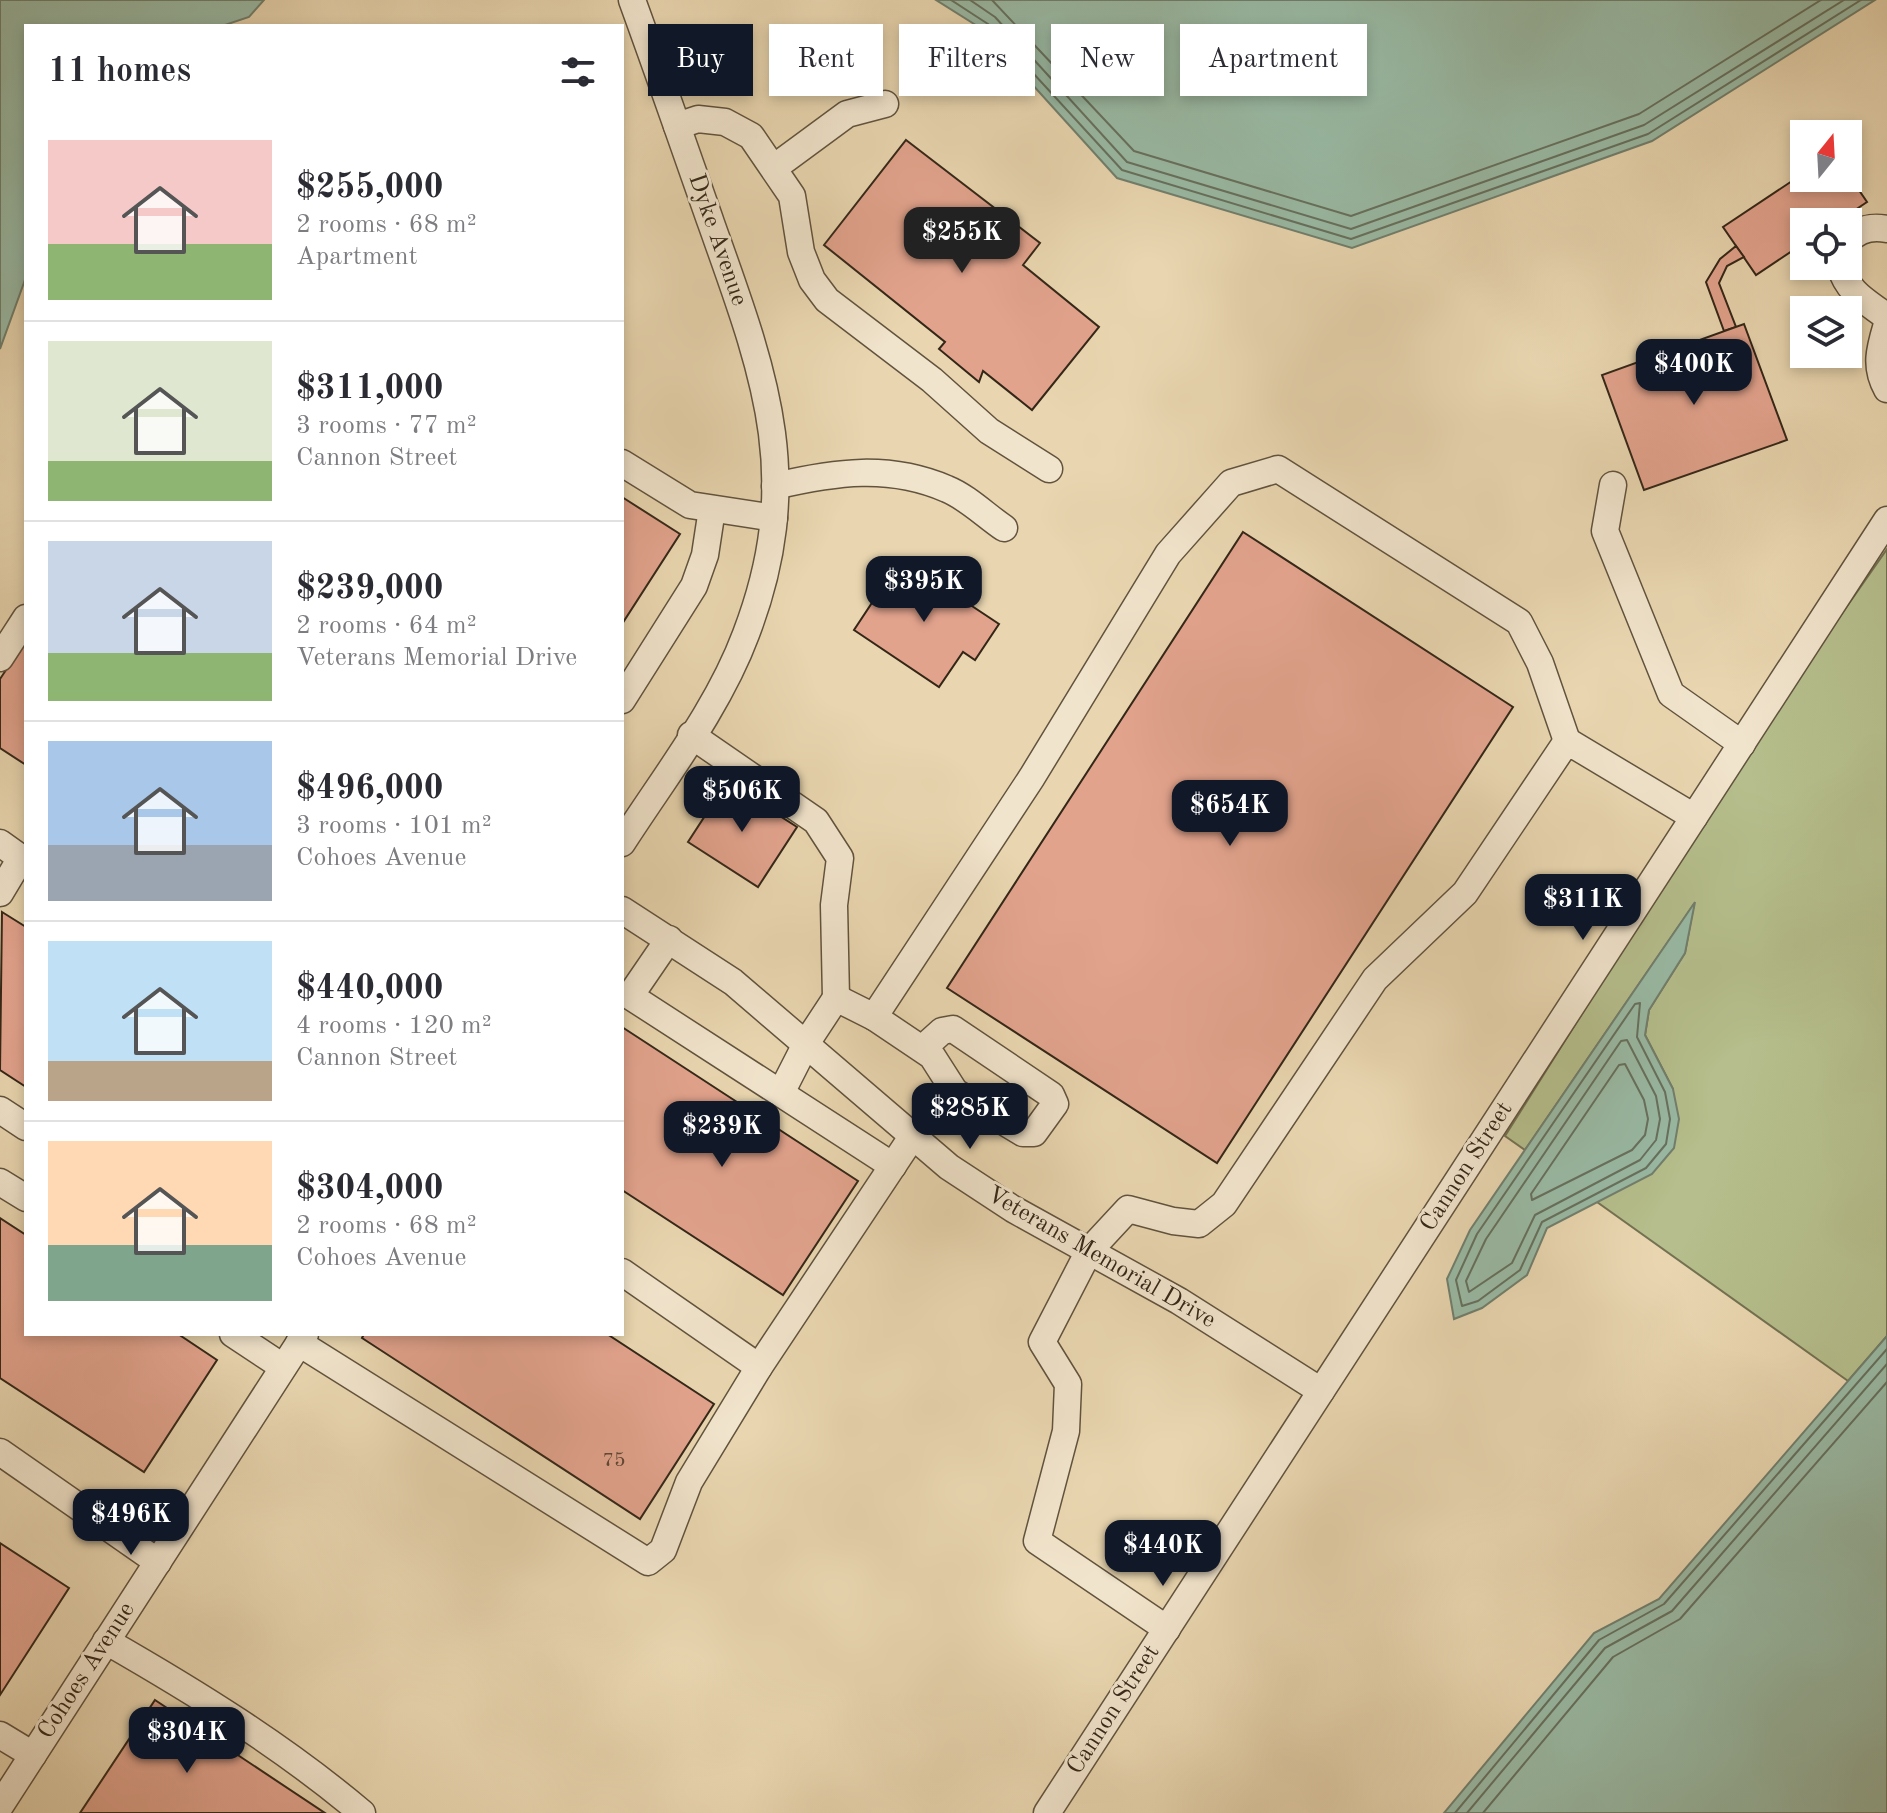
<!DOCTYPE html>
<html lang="en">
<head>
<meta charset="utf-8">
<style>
  body { margin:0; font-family:"Old Standard TT",serif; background:#f7f7f7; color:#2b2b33; height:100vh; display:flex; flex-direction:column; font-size:30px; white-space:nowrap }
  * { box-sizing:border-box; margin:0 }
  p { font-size:26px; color:#7c7c81 }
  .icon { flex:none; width:44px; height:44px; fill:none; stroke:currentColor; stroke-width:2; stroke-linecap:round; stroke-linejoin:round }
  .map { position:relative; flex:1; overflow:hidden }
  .sheet { position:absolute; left:24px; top:24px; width:600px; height:1312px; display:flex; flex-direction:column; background:#fff; border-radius:0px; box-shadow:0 4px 12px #0003 }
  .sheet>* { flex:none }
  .guide { position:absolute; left:648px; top:24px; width:760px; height:72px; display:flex; gap:16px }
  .needle { width:52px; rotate:18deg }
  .controls { position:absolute; left:1790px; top:120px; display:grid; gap:16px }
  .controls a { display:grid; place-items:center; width:72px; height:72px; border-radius:0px; background:#fff; box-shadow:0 4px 12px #0003; font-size:40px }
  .price { position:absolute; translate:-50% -68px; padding:0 18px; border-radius:16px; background:#111827; color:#fff; font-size:26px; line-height:52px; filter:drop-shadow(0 2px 4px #0008) }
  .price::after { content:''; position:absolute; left:50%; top:48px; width:24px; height:18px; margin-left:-12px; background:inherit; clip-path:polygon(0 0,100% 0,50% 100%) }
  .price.on { background:#222; color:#fff }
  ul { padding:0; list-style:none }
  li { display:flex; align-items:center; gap:24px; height:200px; padding:0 24px }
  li+li { border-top:2px solid #e1e1e2 }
  li span { display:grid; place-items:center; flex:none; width:224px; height:160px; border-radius:0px; color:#555 }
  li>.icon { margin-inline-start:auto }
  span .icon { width:96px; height:96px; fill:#fffc; stroke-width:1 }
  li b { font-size:34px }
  h2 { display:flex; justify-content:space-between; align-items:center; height:96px; padding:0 24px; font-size:34px }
  .tag { padding:0 28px; border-radius:0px; background:#fff; box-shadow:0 4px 12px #0003; font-size:28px; line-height:72px }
  .tag.on { background:#111827; color:#fff }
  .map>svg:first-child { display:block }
  .green { fill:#b5be8c; stroke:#747252; stroke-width:2 }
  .water { fill:#99baa5; stroke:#717f6d; stroke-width:2 }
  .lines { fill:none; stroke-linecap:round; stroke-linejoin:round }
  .shore { stroke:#66705e; stroke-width:2 }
  .building { fill:#e2a38d; stroke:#342718; stroke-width:2 }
  .minor-casing { stroke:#61533e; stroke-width:29 }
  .minor { stroke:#f1e4cc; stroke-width:26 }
  .labels { text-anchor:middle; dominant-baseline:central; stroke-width:6; stroke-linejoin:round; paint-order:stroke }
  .number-label { font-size:20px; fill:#604635 }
  .street-label { font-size:24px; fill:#342718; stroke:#f1e4cc }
</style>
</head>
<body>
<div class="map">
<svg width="1887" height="1813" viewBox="0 0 1887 1813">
  <rect width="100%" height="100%" fill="#e9d6b0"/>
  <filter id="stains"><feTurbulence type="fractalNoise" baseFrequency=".0025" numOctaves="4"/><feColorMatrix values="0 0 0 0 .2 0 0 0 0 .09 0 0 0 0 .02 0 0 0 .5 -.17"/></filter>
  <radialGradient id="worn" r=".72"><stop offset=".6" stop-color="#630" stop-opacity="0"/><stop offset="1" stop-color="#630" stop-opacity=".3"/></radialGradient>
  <path class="green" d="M1887 549V1336L1848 1381 1597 1202 1608 1194 1673 1089 1645 1035 1649 1010 1685 953 1694 904 1525 1150 1505 1136 1759 732Z"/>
  <g class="water">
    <path d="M0 0H264L249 17 222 26H26V277L0 349Z"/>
    <path d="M936 0H1875L1652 141 1352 248 1117 178 982 29Z"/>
    <path d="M1695 902 1685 953 1649 1010 1645 1035 1673 1089 1679 1119 1674 1148 1652 1174 1547 1228 1527 1275 1482 1308 1454 1319 1447 1279 1470 1230Z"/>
    <path d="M1887 1336V1813H1444L1594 1633 1659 1599Z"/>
  </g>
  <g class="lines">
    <g class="shore">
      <path d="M951 0 988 24 1122 170 1351 239 1648 134 1861 0"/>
      <path d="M970 0 995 17 1127 162 1351 229 1644 125 1844 0"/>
      <path d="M992 0 1134 151 1351 216 1639 114 1821 0"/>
      <path d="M1640 1003 1637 1037 1665 1092 1670 1119 1666 1144 1646 1168 1542 1222 1520 1270 1478 1301 1462 1306 1456 1280 1477 1234 1635 1004Z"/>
      <path d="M1627 1040 1656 1096 1660 1119 1656 1140 1640 1160 1535 1215 1512 1263 1469 1292 1466 1281 1486 1239 1621 1041Z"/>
      <path d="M1625 1064 1644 1100 1648 1119 1645 1135 1632 1150 1532 1200 1531 1194 1619 1065Z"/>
      <path d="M1455 1813 1599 1640 1664 1604 1887 1349"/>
      <path d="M1467 1813 1605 1648 1672 1611 1887 1364"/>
      <path d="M1483 1813 1613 1657 1680 1619 1887 1382"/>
    </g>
  </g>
  <g class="building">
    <path d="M906 140 1040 243 1023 265 1099 327 1032 410 983 371 979 382 939 349 945 342 824 245Z"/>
    <path d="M1804 173V178H1848V174L1867 202 1837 222H1804V243L1756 275 1723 227Z"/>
    <path d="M1736 246 1744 257 1727 266 1719 283 1736 327 1724 331 1706 282 1720 259Z"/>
    <path d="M1744 324 1787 440 1644 490 1602 375Z"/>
    <path d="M622 497 680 534 622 624Z"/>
    <path d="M1243 532 1513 707 1217 1163 947 988Z"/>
    <path d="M901 559 999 624 975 660 963 652 939 687 854 630Z"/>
    <path d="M26 640V765L0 748V679Z"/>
    <path d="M727 782 797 827 758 887 688 842Z"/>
    <path d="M2 912 26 927V1087L0 1070Z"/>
    <path d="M622 1027 858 1181 783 1295 622 1190Z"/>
    <path d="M0 1218 26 1235V1334H178L217 1360 144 1472 0 1378Z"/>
    <path d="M364 1334H607L714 1404 640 1519 362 1338Z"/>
    <path d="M0 1543 69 1588 0 1695Z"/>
    <path d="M155 1700 325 1813H80Z"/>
  </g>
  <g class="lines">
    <defs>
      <g id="minor">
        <path d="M677 126 698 119 725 122 751 136 792 196 801 252 812 280 827 300 932 380 989 431 1049 469"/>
        <path d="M775 167 847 114 885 104"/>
        <path d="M1848 241C1858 229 1872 226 1887 229"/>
        <path d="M1840 266C1848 293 1866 301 1887 317"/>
        <path d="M1887 324C1880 348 1874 366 1887 389"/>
        <path d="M622 463 690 505 774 518"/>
        <path d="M1613 485 1605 531 1671 694 1742 744"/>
        <path d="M775 486C835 472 889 464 947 489 967 497 986 516 1004 528"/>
        <path d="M0 658 26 618"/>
        <path d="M622 700 694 586 705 555 712 509"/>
        <path d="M691 735 816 821 840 858 834 905 836 998"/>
        <path d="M0 843 21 858 0 893"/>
        <path d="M622 843C665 776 718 709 746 634 806 477 764 372 711 223 685 149 659 74 632 0"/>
        <path d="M622 910 733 982 949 1167 1013 1209 1179 1301 1321 1391"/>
        <path d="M669 939 630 996 893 1166"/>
        <path d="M874 1017 932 1056 955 1092 1023 1133H1034L1055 1104 1051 1095 953 1029 942 1031 922 1049"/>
        <path d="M781 1093 807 1042 836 998 874 1017 1032 777 1168 554 1231 483 1278 469 1519 622 1540 663 1567 741"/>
        <path d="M0 1110 26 1127"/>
        <path d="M0 1182 26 1198"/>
        <path d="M622 1272 759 1367"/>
        <path d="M233 1334 283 1367"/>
        <path d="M299 1343 648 1562 663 1550 689 1482 759 1367 912 1137"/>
        <path d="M0 1452 158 1562"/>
        <path d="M1167 1629 1037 1541 1066 1431 1068 1384 1042 1342 1089 1251 1128 1209 1173 1221 1199 1224 1224 1204 1375 979 1465 893 1567 741 1694 817"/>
        <path d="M106 1641C195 1692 284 1747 362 1813"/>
        <path d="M0 1735 33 1755"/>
        <path d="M0 1806 305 1334"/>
        <path d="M1047 1813 1887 520"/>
      </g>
    </defs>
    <use href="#minor" class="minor-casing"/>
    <use href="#minor" class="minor"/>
  </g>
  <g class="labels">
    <g class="number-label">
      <text x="614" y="1461">75</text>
    </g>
    <g class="street-label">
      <text transform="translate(717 240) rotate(71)">Dyke Avenue</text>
      <text transform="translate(1467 1167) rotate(-57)">Cannon Street</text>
      <text transform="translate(1101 1258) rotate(30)">Veterans Memorial Drive</text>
      <text transform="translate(87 1671) rotate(-57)">Cohoes Avenue</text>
      <text transform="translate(1114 1710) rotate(-57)">Cannon Street</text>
    </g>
  </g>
  <rect width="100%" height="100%" filter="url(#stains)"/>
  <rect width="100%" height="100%" fill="url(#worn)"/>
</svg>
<div class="controls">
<a><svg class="needle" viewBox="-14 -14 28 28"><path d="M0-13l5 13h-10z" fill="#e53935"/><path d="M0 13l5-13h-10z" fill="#7c7c81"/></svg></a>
<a><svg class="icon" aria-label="locate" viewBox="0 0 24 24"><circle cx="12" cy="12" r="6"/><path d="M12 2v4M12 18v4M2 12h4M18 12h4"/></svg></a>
<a><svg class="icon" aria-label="layers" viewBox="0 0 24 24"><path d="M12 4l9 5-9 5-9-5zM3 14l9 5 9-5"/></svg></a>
</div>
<b class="price on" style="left:962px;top:275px">$255K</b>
<b class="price" style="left:1694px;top:407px">$400K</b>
<b class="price" style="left:924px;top:624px">$395K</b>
<b class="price" style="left:742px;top:834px">$506K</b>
<b class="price" style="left:1230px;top:848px">$654K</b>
<b class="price" style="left:1583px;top:942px">$311K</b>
<b class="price" style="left:970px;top:1151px">$285K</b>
<b class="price" style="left:722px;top:1169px">$239K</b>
<b class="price" style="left:131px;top:1557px">$496K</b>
<b class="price" style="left:1163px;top:1588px">$440K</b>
<b class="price" style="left:187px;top:1775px">$304K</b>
<div class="guide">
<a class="tag on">Buy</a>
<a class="tag">Rent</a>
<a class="tag">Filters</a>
<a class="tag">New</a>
<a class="tag">Apartment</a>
</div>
<section class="sheet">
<h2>11 homes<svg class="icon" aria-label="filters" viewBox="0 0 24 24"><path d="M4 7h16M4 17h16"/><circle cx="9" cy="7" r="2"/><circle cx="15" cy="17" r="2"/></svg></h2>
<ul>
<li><span style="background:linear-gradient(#f6c9c9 65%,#8fb573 0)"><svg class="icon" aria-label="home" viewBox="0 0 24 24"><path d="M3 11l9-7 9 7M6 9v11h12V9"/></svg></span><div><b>$255,000</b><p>2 rooms · 68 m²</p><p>Apartment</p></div></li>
<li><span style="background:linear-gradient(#dfe7d0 75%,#8fb573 0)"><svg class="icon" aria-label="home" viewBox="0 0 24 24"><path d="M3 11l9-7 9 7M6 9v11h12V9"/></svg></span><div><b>$311,000</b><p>3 rooms · 77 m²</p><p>Cannon Street</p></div></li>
<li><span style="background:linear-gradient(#c9d6e8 70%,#8fb573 0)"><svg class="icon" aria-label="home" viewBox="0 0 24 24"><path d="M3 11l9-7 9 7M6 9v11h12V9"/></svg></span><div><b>$239,000</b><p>2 rooms · 64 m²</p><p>Veterans Memorial Drive</p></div></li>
<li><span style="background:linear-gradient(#a9c7e8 65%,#9aa5b1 0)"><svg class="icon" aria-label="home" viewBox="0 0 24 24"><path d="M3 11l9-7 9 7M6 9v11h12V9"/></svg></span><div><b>$496,000</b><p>3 rooms · 101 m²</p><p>Cohoes Avenue</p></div></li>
<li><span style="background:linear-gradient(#bfe0f5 75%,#b9a48a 0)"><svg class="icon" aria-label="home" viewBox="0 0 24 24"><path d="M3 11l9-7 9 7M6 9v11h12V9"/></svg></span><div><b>$440,000</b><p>4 rooms · 120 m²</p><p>Cannon Street</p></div></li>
<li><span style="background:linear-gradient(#ffd9b3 65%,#7fa58c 0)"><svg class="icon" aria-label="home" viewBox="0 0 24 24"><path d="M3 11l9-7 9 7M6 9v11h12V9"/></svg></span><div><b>$304,000</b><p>2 rooms · 68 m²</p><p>Cohoes Avenue</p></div></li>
</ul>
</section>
</div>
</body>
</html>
